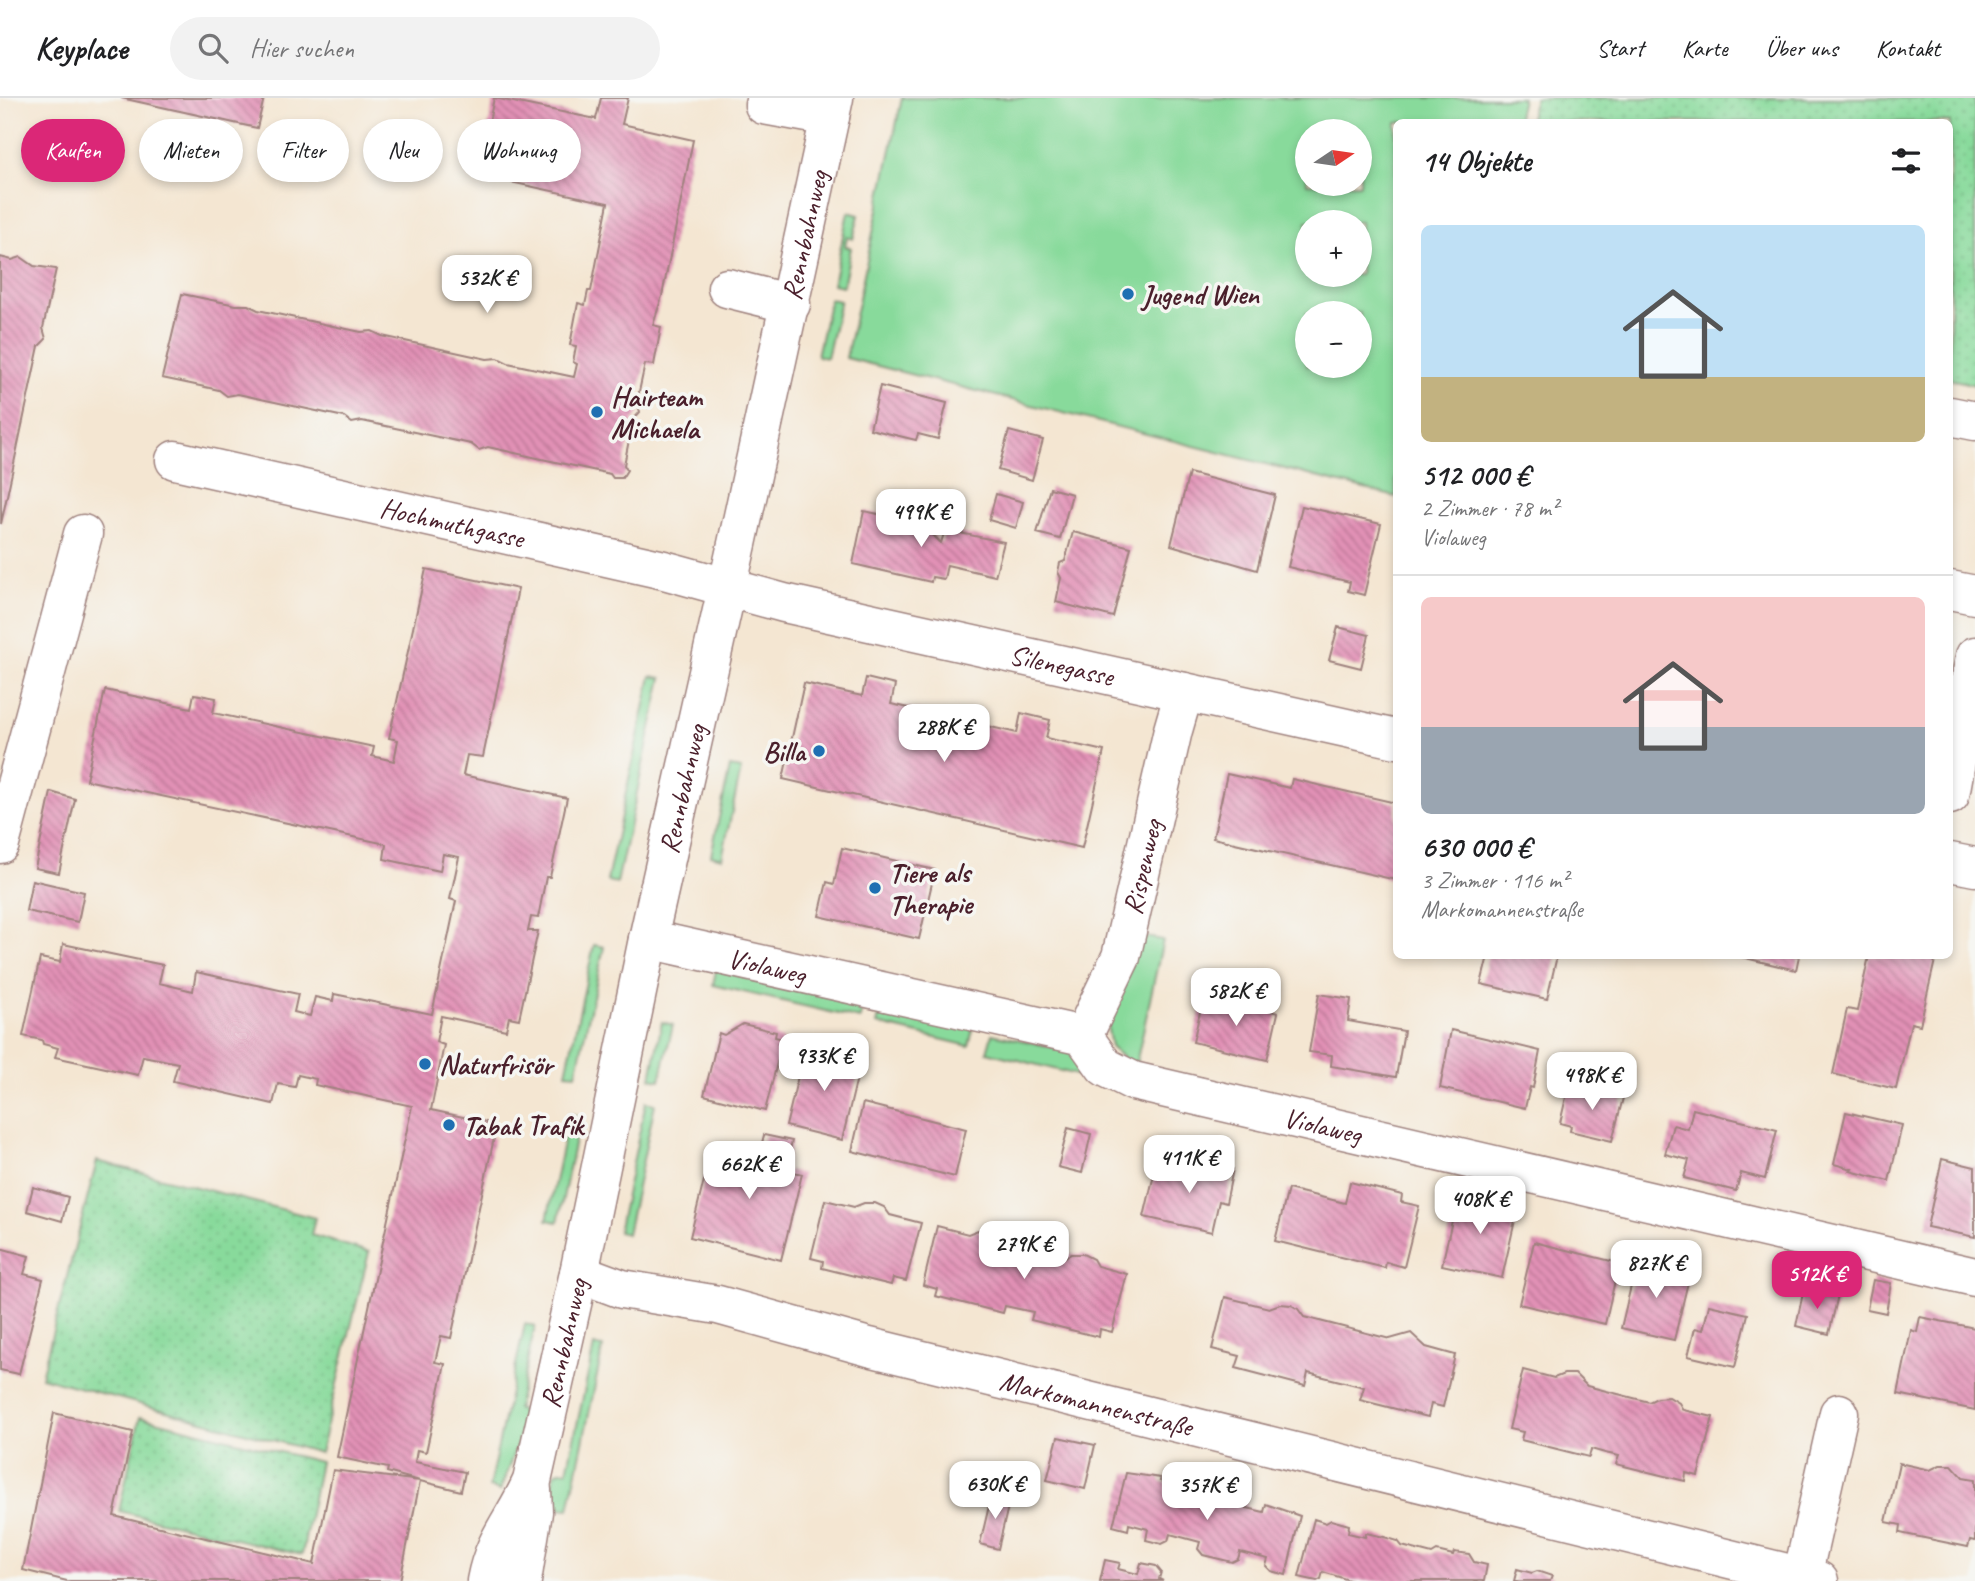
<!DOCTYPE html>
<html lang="de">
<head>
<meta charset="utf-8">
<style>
  body { margin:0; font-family:Caveat,sans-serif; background:#f2f2f2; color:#202124; height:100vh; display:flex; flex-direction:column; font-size:26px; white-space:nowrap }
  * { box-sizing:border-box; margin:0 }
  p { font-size:23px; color:#757577 }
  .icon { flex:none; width:38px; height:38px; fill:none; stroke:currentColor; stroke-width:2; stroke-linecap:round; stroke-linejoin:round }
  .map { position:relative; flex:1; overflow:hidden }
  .sheet { position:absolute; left:1393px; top:21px; width:560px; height:840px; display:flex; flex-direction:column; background:#fff; border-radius:10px; box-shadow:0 4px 10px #0003 }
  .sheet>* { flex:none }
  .guide { position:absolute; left:21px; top:21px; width:665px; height:63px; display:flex; gap:14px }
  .needle { width:46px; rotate:77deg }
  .fabs { position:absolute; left:1295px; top:21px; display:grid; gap:14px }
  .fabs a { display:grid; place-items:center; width:77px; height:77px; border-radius:50%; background:#fff; box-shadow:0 4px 10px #0003; font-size:35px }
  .price { position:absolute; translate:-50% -60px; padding:0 16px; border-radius:14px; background:#fff; color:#222; font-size:23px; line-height:46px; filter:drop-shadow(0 2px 4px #0008) }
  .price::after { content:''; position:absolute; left:50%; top:42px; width:21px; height:16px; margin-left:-10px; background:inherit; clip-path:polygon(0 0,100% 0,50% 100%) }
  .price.current { background:#db2777; color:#fff }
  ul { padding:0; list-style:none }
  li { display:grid; align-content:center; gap:14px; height:371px; padding:0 28px }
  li+li { border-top:2px solid #e0e0e0 }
  li span { display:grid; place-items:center; height:217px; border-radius:10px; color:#555 }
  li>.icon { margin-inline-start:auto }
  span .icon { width:126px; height:126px; fill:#fffc; stroke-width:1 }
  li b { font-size:30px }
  h2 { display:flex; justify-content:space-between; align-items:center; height:84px; padding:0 28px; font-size:30px }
  .tag { padding:0 24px; border-radius:32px; background:#fff; box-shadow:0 4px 10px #0003; font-size:24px; line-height:63px }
  .tag.current { background:#db2777; color:#fff }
  header { display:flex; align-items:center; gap:42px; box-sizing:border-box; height:98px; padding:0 35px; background:#fff; border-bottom:2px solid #e0e0e0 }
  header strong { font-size:33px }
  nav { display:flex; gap:38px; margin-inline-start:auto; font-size:24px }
  .search { width:490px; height:63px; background:#f2f2f2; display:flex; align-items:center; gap:18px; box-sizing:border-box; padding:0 24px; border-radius:38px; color:#757577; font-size:26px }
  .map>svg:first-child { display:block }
  .green { fill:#88da9b; stroke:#697c63; stroke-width:2; fill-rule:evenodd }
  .park { fill:url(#park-dots); stroke:#697c63; stroke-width:2 }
  .building { fill:url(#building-back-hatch) }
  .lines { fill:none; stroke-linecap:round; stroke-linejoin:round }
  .minor-casing { stroke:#9f827e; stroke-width:41 }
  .minor { stroke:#fff; stroke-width:38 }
  .poi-dot { fill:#1f6fb2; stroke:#f6f6f2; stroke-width:2.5 }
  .labels { text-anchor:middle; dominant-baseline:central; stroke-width:7; stroke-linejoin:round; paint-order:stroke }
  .street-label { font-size:28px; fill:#4a1f2b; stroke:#f6f6f2 }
  .poi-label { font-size:28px; font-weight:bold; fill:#4a1f2b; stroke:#f6f6f2; text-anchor:start }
</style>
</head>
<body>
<header>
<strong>Keyplace</strong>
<div class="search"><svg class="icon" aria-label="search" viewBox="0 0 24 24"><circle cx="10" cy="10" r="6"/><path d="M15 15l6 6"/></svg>Hier suchen</div>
<nav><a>Start</a><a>Karte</a><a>Über uns</a><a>Kontakt</a></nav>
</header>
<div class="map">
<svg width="1975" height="1483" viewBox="0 0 1975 1483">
  <defs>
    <pattern id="park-dots" width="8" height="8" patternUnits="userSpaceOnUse" patternTransform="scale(1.75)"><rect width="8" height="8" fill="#88da9b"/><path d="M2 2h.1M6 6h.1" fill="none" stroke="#77bb86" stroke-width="1.8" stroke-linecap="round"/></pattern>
    <pattern id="building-back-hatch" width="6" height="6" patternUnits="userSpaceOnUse" patternTransform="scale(1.75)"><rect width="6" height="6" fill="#e291b6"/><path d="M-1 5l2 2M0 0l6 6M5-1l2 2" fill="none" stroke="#b97694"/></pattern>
  </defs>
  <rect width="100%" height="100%" fill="#f6f6f2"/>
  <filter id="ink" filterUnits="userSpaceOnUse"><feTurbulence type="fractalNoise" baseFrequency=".0143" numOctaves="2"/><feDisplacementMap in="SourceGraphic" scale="14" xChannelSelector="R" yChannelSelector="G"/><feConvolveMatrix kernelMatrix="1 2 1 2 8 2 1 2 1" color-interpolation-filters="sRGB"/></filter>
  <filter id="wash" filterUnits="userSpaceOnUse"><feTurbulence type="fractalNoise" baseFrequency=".00686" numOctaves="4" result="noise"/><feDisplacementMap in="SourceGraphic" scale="28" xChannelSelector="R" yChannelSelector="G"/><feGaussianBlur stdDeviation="1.57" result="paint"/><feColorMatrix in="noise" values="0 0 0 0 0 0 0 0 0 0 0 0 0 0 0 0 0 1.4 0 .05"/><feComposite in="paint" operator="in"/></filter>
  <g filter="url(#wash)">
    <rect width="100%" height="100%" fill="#f4e6d2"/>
    <g class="green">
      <path d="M902 0H1522L1517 24H1396V399L846 260ZM1307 33H1360V86H1307ZM1307 124H1360V177H1307ZM1307 215H1360V268H1307Z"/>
      <path d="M848 114 859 117 853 141 847 139 845 148 851 150 843 188 833 186Z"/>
      <path d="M830 201 840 203 827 260 817 258Z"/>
      <path d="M651 578 662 580 617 785 607 783Z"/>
      <path d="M730 669 741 671 722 760 711 757Z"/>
      <path d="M1146 839 1163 842 1136 966 1129 965 1111 949 1107 926 1136 843Z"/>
      <path d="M594 847 604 849 576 976 566 975Z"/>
      <path d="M717 867 863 903 860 921 713 887Z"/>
      <path d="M882 908 973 931 969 948 877 926Z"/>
      <path d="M662 924 673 927 660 982 651 980Z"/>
      <path d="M992 936 1076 954 1100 983 987 954Z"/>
      <path d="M646 1004 655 1006 627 1136 618 1134Z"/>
      <path d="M569 1016 580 1018 558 1124 547 1122Z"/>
      <path d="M525 1226 535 1228 517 1311 525 1314 527 1319 500 1393 489 1389Z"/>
      <path d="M594 1248 603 1249 569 1411 549 1409 555 1375 560 1373H567Z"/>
    </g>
    <g class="park">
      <path d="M1535 0H1975V287L1950 281V24H1529Z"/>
      <path d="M97 1063 315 1120 311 1137 369 1154 320 1355 41 1279Z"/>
      <path d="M140 1319 320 1364 302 1457 119 1413Z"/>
    </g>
    <g id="blocks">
      <g class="building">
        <path d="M121 0H264L257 30Z"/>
        <path d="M494 0 596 21 601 0H628L622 26 693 42 662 198 653 227 661 229 654 267 645 266 637 303 640 314 633 322 624 367 627 372 622 380H613L610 376 488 349 479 352 471 346 362 323 352 325 344 319 238 296 227 298 219 292 162 280 182 196 236 207H248L258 212 361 234 372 233 382 238 487 261 498 260 508 265 574 279 577 266 573 264 576 248 570 247 578 205 585 207 588 193H591L608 105 478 77Z"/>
        <path d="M0 159 12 162 21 159 34 168 56 171 43 230 46 241 39 248 1 426Z"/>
        <path d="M880 288 947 305 938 341 918 336 916 342 870 331Z"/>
        <path d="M1009 333 1043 342 1032 382 998 372Z"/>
        <path d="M1189 375 1275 397 1257 472 1171 447Z"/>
        <path d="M1050 390 1072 396 1060 441 1037 435Z"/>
        <path d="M996 396 1023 404 1016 430 989 422Z"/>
        <path d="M1302 408 1381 426 1364 497 1348 493 1350 484 1288 469Z"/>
        <path d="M864 413 921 425 941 445 945 432 1004 444 995 478 947 467 944 481 932 479 931 484 853 466Z"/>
        <path d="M1073 434 1131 449 1113 519 1056 504 1061 480 1058 474 1060 465 1065 463Z"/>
        <path d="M426 471 518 491 483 659 467 657 463 677 567 700 550 779H546L538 820 531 819 528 833H538L519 921 509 919 506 932 441 918 436 944 444 947 431 1012 486 1024 484 1038 494 1040 451 1240 441 1238 435 1264 445 1266 426 1354 417 1352 415 1364 465 1374 461 1393 420 1383 400 1483H67L23 1472 54 1315 133 1334 114 1418 314 1466 333 1372 420 1383 387 1374 388 1370 337 1359 412 1008 315 987 316 981 298 977 295 989 278 986 273 1006 173 983 178 965 143 958 138 977 55 959 58 950 43 946 42 942 23 938 40 860 60 864 63 846 163 867 159 885 193 893 196 874 298 896 294 914 310 918 315 899 333 903 334 896 432 916 456 803 450 801 459 759 443 756 440 773 384 761 386 746 86 682 105 592 191 610 194 596 216 600 213 615 374 649 372 658 394 663 398 642 389 640Z"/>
        <path d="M1338 529 1369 537 1361 570 1329 562Z"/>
        <path d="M866 580 895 587 891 606 1017 635 1021 615 1050 622 1046 640 1104 653 1082 750 783 681 804 585 862 598Z"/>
        <path d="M1227 676 1290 690 1292 681 1396 705V782L1213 740Z"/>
        <path d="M51 694 75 701 59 775 35 770Z"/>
        <path d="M842 750 935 772 919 841 819 818 827 784 834 786Z"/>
        <path d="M32 782 84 794 78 824 26 813Z"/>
        <path d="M1488 858H1557L1547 901 1481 886Z"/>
        <path d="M1737 858H1799L1796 872Z"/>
        <path d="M1869 858H1936L1920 927 1911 925 1896 991 1833 976 1847 911 1857 913Z"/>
        <path d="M1319 896 1351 901 1348 923 1404 933 1396 979 1331 968 1332 957 1309 954Z"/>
        <path d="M1204 897 1278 915 1267 962 1193 944Z"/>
        <path d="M743 926 776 934 775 939 783 941 765 1013 704 997 719 935 724 937Z"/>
        <path d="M1451 932 1540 953 1533 990 1530 989 1525 1010 1440 990Z"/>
        <path d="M805 949 861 963 842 1042 786 1028Z"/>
        <path d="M1581 986 1624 996 1612 1043 1570 1033 1571 1028 1560 1025 1568 991 1579 994Z"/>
        <path d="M863 1005 966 1031 955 1079 852 1053Z"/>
        <path d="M1693 1011 1777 1032 1765 1081 1741 1075 1736 1093 1684 1080 1689 1062 1665 1056 1673 1027 1688 1031Z"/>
        <path d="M1846 1014 1902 1027 1889 1083 1850 1073 1852 1071 1834 1066Z"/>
        <path d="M1068 1030 1091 1036 1082 1075 1058 1069Z"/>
        <path d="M764 1037 792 1043 785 1072 802 1076 781 1162 690 1139 711 1054 757 1065Z"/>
        <path d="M1190 1061 1233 1071 1226 1105 1219 1103 1212 1134 1144 1119 1156 1068 1187 1075Z"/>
        <path d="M1942 1061 1975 1069V1139L1927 1129Z"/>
        <path d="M1350 1084 1402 1097 1401 1104 1419 1108 1404 1169 1386 1164 1385 1170 1275 1143 1288 1091 1345 1105Z"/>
        <path d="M33 1089 68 1099 62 1123 27 1113Z"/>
        <path d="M1458 1096 1518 1109 1502 1180 1442 1167Z"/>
        <path d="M825 1102 854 1109 864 1105H875L884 1109 890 1117 921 1125 906 1183 893 1180 891 1187 822 1170 823 1163 811 1160Z"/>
        <path d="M937 1128 968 1136 978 1132H989L1001 1144 1063 1160 1071 1156H1083L1093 1161 1097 1168 1127 1176 1112 1234 1100 1231 1099 1239 1031 1222 1033 1214 1005 1208 1003 1215 935 1198 937 1191 923 1187Z"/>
        <path d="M1534 1144 1619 1165 1605 1226 1519 1206Z"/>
        <path d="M0 1150 29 1158 24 1176 43 1181 19 1276 0 1272Z"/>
        <path d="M1645 1162 1684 1171 1683 1178 1689 1180 1674 1242 1621 1230 1636 1167 1643 1169Z"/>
        <path d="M1873 1182 1891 1185 1886 1215 1867 1211Z"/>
        <path d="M1804 1190 1838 1197 1829 1236 1796 1228Z"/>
        <path d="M1225 1199 1269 1210 1280 1206 1291 1207 1298 1211 1304 1219 1390 1241 1411 1235 1426 1249 1455 1257 1443 1309 1431 1306 1428 1319 1360 1302 1364 1289 1308 1275 1305 1288 1236 1270 1240 1258 1212 1251Z"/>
        <path d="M1709 1207 1748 1216 1735 1269 1688 1258 1695 1230 1703 1232Z"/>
        <path d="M1920 1219 1975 1230V1312L1898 1296 1911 1232 1917 1234Z"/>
        <path d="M1523 1272 1554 1280 1564 1276H1575L1587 1288 1649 1304 1657 1300 1669 1299 1679 1305 1683 1312 1713 1319 1698 1378 1686 1375 1685 1383 1616 1366 1619 1358 1605 1355 1591 1351 1589 1359 1521 1342 1523 1334 1509 1331Z"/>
        <path d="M1058 1339 1095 1347 1085 1391 1047 1382Z"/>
        <path d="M1899 1365 1930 1372 1940 1367H1952L1963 1379 1975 1381V1443L1970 1442 1968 1449 1900 1435 1901 1427 1886 1424Z"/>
        <path d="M1126 1375 1161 1380 1160 1383 1177 1388 1180 1394 1210 1402 1215 1397 1247 1405V1410L1264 1414 1266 1406 1300 1418 1286 1477 1271 1473 1266 1468 1268 1461 1240 1454 1238 1461 1232 1464 1203 1457 1198 1451 1200 1444 1170 1436 1168 1443 1162 1446 1146 1442 1148 1431 1129 1426 1128 1432 1113 1428Z"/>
        <path d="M992 1395 1010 1400 998 1451 980 1446Z"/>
        <path d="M1314 1421 1326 1425 1331 1422 1349 1427 1348 1435 1365 1439 1366 1435 1384 1439 1398 1443 1402 1448 1432 1456 1437 1453 1453 1457 1454 1454 1469 1456 1474 1464 1487 1467 1484 1483H1352L1323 1474 1321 1481 1317 1483 1299 1479Z"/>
        <path d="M1105 1462 1120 1465 1118 1471 1138 1476 1141 1465 1156 1468 1161 1474 1159 1481 1163 1483H1100Z"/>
        <path d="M1517 1471 1532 1475 1537 1473 1552 1478 1550 1483H1514Z"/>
      </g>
    </g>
  </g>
  <g filter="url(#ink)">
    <use href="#blocks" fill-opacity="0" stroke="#9f827e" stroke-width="2"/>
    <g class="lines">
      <defs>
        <g id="minor">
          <path d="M764 7 830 19"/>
          <path d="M727 190 791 206"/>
          <path d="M1950 318 1975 323"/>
          <path id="s1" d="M175 362 664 472 784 505 1396 641"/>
          <path d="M1950 492 1975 497"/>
          <path d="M1950 697 1975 558"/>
          <path d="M0 746 83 436"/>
          <path d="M1950 764 1975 769"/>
          <path id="s2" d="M648 841 1083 938 1105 969 1133 983 1975 1179"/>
          <path id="s3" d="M1083 938 1121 859 1173 632 1184 594"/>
          <path id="s4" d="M579 1175 622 1191 718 1207 869 1249 1819 1483"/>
          <path d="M1802 1479 1839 1315"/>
          <path id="s5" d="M486 1483C494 1440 515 1422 532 1383L579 1175 648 841 737 446 834 0"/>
          <path d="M522 1483 533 1414 532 1392"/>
        </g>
      </defs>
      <use href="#minor" class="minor-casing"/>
      <use href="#minor" class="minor"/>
    </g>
  </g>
  <g class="poi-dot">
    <circle cx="1128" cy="196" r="7"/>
    <circle cx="597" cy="314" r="7"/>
    <circle cx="819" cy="653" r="7"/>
    <circle cx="875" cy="790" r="7"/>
    <circle cx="425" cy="966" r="7"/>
    <circle cx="449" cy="1027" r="7"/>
  </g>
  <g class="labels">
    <g class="street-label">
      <text stroke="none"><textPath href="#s5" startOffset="1386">Rennbahnweg</textPath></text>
      <text stroke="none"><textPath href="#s1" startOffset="284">Hochmuthgasse</textPath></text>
      <text stroke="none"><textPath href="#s1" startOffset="910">Silenegasse</textPath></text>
      <text stroke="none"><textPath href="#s5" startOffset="819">Rennbahnweg</textPath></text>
      <text stroke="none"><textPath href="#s3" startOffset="180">Rispenweg</textPath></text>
      <text stroke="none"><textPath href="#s2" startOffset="122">Violaweg</textPath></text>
      <text stroke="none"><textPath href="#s2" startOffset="710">Violaweg</textPath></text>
      <text stroke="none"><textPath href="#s5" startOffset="252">Rennbahnweg</textPath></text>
      <text stroke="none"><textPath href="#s4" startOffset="534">Markomannenstraße</textPath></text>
    </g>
    <g class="poi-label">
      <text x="1142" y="196">Jugend Wien</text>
      <text x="611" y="298">Hairteam<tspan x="611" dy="32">Michaela</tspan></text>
      <text x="805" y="653" text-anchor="end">Billa</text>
      <text x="889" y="774">Tiere als<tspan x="889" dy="32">Therapie</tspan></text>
      <text x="439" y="966">Naturfrisör</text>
      <text x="463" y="1027">Tabak Trafik</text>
    </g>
  </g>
</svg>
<div class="fabs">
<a><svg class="needle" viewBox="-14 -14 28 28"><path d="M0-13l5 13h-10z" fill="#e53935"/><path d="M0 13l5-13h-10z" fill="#757577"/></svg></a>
<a>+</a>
<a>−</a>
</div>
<b class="price" style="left:487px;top:217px">532K €</b>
<b class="price" style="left:921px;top:451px">499K €</b>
<b class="price" style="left:944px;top:666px">288K €</b>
<b class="price" style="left:1236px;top:930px">582K €</b>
<b class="price" style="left:824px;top:995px">933K €</b>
<b class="price" style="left:1592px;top:1014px">498K €</b>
<b class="price" style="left:1189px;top:1097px">411K €</b>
<b class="price" style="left:749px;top:1103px">662K €</b>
<b class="price" style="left:1480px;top:1138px">408K €</b>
<b class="price" style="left:1024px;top:1183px">279K €</b>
<b class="price" style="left:1656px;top:1202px">827K €</b>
<b class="price current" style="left:1817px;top:1213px">512K €</b>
<b class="price" style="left:995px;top:1423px">630K €</b>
<b class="price" style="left:1207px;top:1424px">357K €</b>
<div class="guide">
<a class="tag current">Kaufen</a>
<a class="tag">Mieten</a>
<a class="tag">Filter</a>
<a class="tag">Neu</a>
<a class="tag">Wohnung</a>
</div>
<section class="sheet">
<h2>14 Objekte<svg class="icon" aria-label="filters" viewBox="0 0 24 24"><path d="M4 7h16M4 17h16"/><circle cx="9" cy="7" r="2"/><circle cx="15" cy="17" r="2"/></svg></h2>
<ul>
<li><span style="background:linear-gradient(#bfe0f5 70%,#c2b280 0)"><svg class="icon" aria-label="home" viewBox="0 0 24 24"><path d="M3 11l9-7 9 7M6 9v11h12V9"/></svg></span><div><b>512 000 €</b><p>2 Zimmer · 78 m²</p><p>Violaweg</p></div></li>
<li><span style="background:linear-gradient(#f6c9c9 60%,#9aa5b1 0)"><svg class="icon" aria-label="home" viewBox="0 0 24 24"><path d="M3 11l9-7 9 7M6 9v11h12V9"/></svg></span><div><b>630 000 €</b><p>3 Zimmer · 116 m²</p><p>Markomannenstraße</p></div></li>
</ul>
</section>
</div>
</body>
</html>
